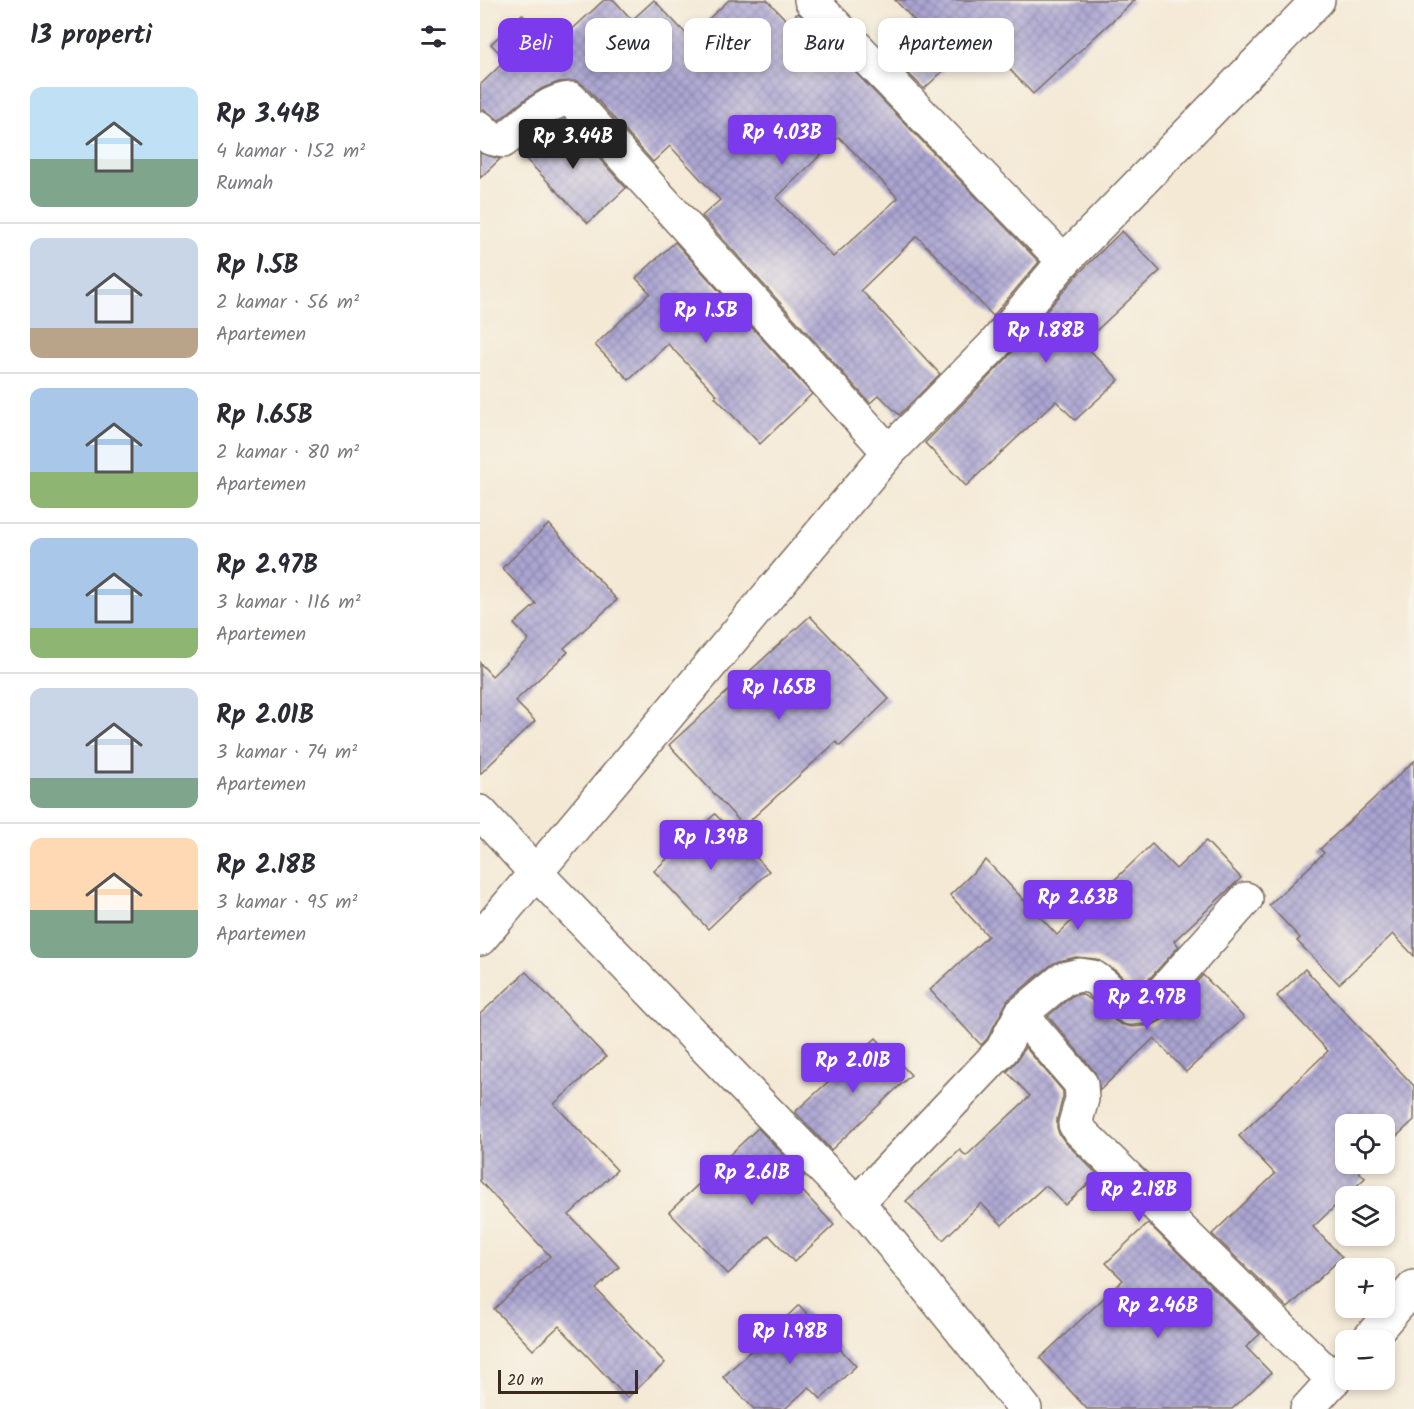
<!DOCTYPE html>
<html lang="id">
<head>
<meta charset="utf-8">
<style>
  body { margin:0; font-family:Kalam,sans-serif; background:#f2f2f3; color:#2b2b33; height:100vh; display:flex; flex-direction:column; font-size:22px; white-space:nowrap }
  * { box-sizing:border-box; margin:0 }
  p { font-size:20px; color:#7c7c81 }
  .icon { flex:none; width:33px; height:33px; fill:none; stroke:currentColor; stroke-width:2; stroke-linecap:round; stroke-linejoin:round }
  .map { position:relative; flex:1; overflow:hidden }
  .side { display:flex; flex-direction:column; background:#fff; width:480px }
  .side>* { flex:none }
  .top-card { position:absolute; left:18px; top:18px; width:570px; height:54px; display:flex; gap:12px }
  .buttons { position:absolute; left:855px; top:1114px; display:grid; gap:12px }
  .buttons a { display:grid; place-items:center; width:60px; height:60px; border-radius:12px; background:#fff; box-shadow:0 3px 9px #0003; font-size:30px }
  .scale { position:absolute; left:18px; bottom:15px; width:140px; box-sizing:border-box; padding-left:6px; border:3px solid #3b2a1e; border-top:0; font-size:16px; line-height:21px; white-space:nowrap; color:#3b2a1e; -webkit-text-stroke:4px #f7f3e8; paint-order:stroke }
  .price { position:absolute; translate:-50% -51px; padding:0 14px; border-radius:6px; background:#7c3aed; color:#fff; font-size:20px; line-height:39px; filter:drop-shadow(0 2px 3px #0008) }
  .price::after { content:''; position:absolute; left:50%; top:36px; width:18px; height:14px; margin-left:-9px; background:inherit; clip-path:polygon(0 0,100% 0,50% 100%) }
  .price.selected { background:#222; color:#fff }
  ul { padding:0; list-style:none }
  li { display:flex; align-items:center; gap:18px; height:150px; padding:0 30px }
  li+li { border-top:2px solid #e1e1e2 }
  li span { display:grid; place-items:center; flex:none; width:168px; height:120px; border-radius:12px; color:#555 }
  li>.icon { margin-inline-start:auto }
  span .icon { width:72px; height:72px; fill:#fffc; stroke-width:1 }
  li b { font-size:26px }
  h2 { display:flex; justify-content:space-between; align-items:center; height:72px; padding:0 30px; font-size:26px }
  .chip { padding:0 21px; border-radius:12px; background:#fff; box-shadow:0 3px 9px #0003; font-size:21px; line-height:54px }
  .chip.selected { background:#7c3aed; color:#fff }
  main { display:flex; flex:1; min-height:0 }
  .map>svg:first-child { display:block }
  .building { fill:url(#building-cross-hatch); fill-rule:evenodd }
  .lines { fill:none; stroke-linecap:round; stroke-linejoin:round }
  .minor-casing { stroke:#7c6d5e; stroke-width:36 }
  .minor { stroke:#fff; stroke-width:33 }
</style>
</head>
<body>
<main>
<section class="side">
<h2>13 properti<svg class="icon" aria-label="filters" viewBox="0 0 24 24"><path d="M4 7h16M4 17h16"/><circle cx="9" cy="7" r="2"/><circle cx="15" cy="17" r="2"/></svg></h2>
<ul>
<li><span style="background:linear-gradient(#bfe0f5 60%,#7fa58c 0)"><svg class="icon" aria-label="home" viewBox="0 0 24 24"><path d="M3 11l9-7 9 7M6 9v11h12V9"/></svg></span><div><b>Rp 3.44B</b><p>4 kamar · 152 m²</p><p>Rumah</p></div></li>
<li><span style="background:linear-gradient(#c9d6e8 75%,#b9a48a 0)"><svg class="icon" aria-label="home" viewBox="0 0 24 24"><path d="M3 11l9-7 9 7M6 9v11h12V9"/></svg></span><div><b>Rp 1.5B</b><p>2 kamar · 56 m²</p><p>Apartemen</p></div></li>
<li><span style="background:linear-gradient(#a9c7e8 70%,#8fb573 0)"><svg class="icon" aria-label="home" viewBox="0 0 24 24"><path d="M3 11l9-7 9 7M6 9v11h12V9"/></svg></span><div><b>Rp 1.65B</b><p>2 kamar · 80 m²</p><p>Apartemen</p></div></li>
<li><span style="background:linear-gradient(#a9c7e8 75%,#8fb573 0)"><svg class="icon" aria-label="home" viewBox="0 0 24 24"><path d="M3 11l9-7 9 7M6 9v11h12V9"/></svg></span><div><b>Rp 2.97B</b><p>3 kamar · 116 m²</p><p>Apartemen</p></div></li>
<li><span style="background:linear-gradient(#c9d6e8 75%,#7fa58c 0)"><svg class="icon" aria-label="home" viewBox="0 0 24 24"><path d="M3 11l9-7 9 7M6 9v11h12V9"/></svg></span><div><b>Rp 2.01B</b><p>3 kamar · 74 m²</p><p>Apartemen</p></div></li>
<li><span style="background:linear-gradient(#ffd9b3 60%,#7fa58c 0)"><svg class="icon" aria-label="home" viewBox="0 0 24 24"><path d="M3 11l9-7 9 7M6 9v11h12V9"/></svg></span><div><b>Rp 2.18B</b><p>3 kamar · 95 m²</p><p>Apartemen</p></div></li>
</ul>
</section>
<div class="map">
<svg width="934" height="1409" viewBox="0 0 934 1409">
  <defs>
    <pattern id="building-cross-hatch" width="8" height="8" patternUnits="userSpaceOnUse" patternTransform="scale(1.5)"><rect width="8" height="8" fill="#aba5d3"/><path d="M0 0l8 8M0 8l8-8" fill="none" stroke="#8c87ab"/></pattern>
  </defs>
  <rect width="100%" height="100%" fill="#f7f3e8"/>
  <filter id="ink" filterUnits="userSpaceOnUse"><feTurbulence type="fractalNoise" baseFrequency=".0167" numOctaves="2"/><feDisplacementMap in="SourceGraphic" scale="12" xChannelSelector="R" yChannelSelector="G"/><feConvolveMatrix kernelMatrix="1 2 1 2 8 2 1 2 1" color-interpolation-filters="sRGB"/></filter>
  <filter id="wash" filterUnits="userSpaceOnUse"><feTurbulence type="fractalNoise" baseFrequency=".008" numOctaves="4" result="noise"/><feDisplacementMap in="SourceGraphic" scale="24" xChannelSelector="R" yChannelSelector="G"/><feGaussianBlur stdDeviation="1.35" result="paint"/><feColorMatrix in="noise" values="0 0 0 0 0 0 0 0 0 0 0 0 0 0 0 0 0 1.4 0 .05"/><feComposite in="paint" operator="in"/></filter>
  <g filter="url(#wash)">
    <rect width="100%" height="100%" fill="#f4e9d5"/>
    <g id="blocks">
      <g class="building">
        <path d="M124 0H134L152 20 174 0 209 37 249 0H287L308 22 318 13 559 262 513 316 437 236 381 290 460 374 419 415 399 395 390 403 222 216 240 200 190 146 173 162 105 86 97 81 79 82 63 88 44 100 19 120 5 110H0V85L26 60 11 44 42 14 73 47ZM359 137 418 198 353 257 296 198Z"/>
        <path d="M415 0H655L553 94 499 37 444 89 404 49 434 20Z"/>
        <path d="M84 120 146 188 108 223 39 152 66 130Z"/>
        <path d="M0 153 20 159 0 178Z"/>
        <path d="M642 231 680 271 603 343 639 380 595 420 576 401 486 486 445 443 527 358 598 274Z"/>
        <path d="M195 242 332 394 280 444 235 397 237 395 188 344 149 380 115 345 170 293 156 278Z"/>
        <path d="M69 524 137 600 84 648 88 652 35 701 55 721 0 774V663L12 676 49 640 34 624 56 604 22 568Z"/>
        <path d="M330 616 409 699 360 746 356 742 264 826 189 745Z"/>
        <path d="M934 761V956L913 934 859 984 817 941 820 938 789 905 844 853 840 849Z"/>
        <path d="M235 814 289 871 228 929 174 871Z"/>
        <path d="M726 841 761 878 694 941 699 946 661 988 655 989 636 971 616 959 596 957 579 961 571 965 528 1000 507 1039 501 1045 450 990 508 936 470 895 506 860 577 935 672 844 696 869Z"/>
        <path d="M825 969 934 1086V1120L904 1148V1125H866V1164H888L879 1172 885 1178 833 1227 862 1257 808 1308 732 1234 795 1174 759 1136 848 1051 797 996Z"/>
        <path d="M46 972 126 1057 74 1104 137 1170 89 1215 139 1267 116 1289 185 1363 147 1398 79 1326 53 1350 14 1309 70 1256 0 1181V1014Z"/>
        <path d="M723 975 764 1018 706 1072 674 1038 620 1090 615 1072 568 1016 592 996 601 994 612 1000 626 1014 640 1024 652 1027 672 1025 684 1019Z"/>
        <path d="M396 1038 431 1075 351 1150 315 1112Z"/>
        <path d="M545 1047 583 1091V1097L577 1119V1127L579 1134 586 1143 618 1175 585 1205 566 1185 522 1225 501 1203 463 1240 426 1201 480 1150 486 1156 550 1096 527 1072 538 1059Z"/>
        <path d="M278 1128 324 1176 316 1184 354 1225 314 1262 289 1235 248 1274 189 1212Z"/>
        <path d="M668 1223 780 1334 766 1347 791 1373 752 1409H607L560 1358 643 1280 626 1263Z"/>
        <path d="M319 1305 376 1366 341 1399 329 1387 305 1409H274L243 1377Z"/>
      </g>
    </g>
  </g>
  <g filter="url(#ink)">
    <use href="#blocks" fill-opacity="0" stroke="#7c6d5e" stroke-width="1.5"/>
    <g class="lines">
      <defs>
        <g id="minor">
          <path d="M331 0 584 261"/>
          <path d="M0 128 10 138 23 141C42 127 66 100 91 99L409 452"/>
          <path d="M0 812 55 872 389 1216 545 1409"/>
          <path d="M0 939 409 452 513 346 584 261 838 0"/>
          <path d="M541 1014 601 1084 602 1099 595 1124 599 1130 854 1380"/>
          <path d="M376 1204 522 1050 541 1014 583 979 600 975 613 977 625 986 637 999 650 1008 670 1006 766 899"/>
          <path d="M887 1341 934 1287"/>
          <path d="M827 1409 866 1366"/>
        </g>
      </defs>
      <use href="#minor" class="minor-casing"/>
      <use href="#minor" class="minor"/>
    </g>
  </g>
</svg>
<div class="buttons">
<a><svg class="icon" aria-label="locate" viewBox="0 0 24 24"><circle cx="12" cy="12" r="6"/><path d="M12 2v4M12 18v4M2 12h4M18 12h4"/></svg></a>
<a><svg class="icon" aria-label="layers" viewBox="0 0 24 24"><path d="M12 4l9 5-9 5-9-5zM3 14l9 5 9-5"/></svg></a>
<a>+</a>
<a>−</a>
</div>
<div class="scale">20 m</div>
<b class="price" style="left:302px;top:166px">Rp 4.03B</b>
<b class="price selected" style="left:93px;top:170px">Rp 3.44B</b>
<b class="price" style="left:226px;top:344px">Rp 1.5B</b>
<b class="price" style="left:566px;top:364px">Rp 1.88B</b>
<b class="price" style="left:299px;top:721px">Rp 1.65B</b>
<b class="price" style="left:231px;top:871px">Rp 1.39B</b>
<b class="price" style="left:598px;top:931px">Rp 2.63B</b>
<b class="price" style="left:667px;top:1031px">Rp 2.97B</b>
<b class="price" style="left:373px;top:1094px">Rp 2.01B</b>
<b class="price" style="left:272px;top:1206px">Rp 2.61B</b>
<b class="price" style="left:659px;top:1223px">Rp 2.18B</b>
<b class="price" style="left:678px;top:1339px">Rp 2.46B</b>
<b class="price" style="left:310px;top:1365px">Rp 1.98B</b>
<div class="top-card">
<a class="chip selected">Beli</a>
<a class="chip">Sewa</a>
<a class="chip">Filter</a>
<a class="chip">Baru</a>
<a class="chip">Apartemen</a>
</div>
</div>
</main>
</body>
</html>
